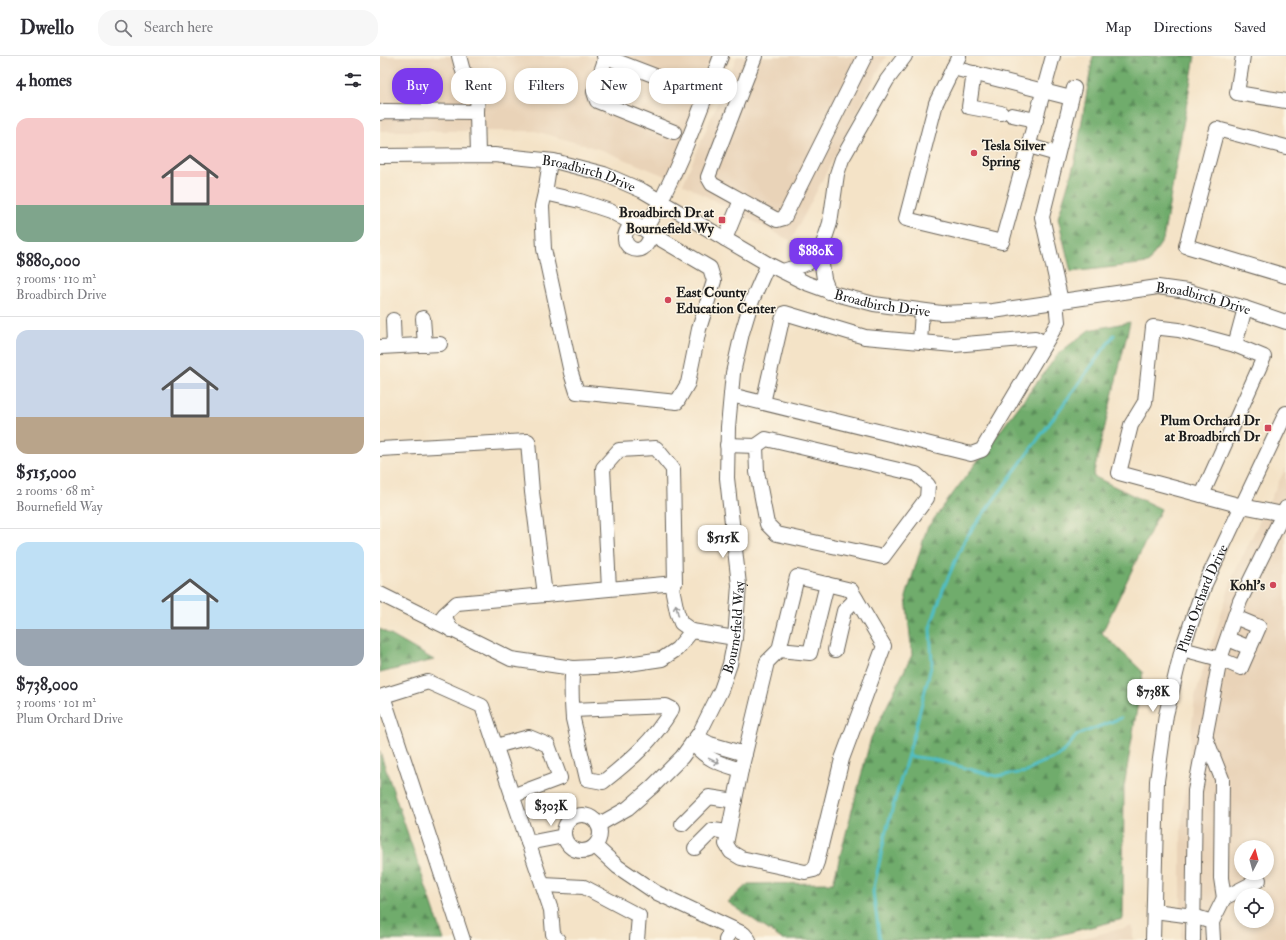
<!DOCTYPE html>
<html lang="en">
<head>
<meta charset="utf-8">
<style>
  body { margin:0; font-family:"IM FELL Double Pica",serif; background:#f7f7f7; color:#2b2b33; height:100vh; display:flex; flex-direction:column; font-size:15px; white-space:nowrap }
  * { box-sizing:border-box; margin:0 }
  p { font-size:13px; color:#7c7c81 }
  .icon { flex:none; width:22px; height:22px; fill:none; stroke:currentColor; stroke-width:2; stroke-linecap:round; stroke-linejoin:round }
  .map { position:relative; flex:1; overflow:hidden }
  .sheet { display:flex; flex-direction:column; background:#fff; width:380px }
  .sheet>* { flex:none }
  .guide { position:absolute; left:12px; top:12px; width:380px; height:36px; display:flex; gap:8px }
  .needle { width:26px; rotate:6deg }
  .controls { position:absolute; left:854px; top:784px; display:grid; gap:8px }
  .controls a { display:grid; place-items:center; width:40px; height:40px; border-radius:50%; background:#fff; box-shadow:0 2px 6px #0003; font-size:20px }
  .price { position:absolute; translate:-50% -34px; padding:0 9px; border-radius:8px; background:#fff; color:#222; font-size:13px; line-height:26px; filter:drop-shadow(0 1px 2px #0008) }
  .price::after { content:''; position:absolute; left:50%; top:24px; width:12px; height:9px; margin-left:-6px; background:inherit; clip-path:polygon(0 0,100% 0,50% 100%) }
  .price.current { background:#7c3aed; color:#fff }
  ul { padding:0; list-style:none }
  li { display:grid; align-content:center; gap:8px; height:212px; padding:0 16px }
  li+li { border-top:1px solid #e1e1e2 }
  li span { display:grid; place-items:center; height:124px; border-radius:12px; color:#555 }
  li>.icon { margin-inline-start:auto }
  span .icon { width:72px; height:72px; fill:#fffc; stroke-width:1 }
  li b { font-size:17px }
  h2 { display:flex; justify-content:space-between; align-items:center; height:48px; padding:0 16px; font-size:17px }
  .chip { padding:0 14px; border-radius:16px; background:#fff; box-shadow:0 2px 6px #0003; font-size:14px; line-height:36px }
  .chip.current { background:#7c3aed; color:#fff }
  header { display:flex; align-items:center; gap:24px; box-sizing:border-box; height:56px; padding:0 20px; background:#fff; border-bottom:1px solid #e1e1e2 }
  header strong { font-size:19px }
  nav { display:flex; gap:22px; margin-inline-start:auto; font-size:14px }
  .search { width:280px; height:36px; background:#f7f7f7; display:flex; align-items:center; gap:10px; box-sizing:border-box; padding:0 14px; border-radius:16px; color:#7c7c81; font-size:15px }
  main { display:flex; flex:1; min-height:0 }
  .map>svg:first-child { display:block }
  .built { fill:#e9d3b8; fill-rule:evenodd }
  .forest { fill:url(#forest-firs); stroke:#466444 }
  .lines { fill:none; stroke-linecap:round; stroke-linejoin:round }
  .stream { stroke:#50bec5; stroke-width:3 }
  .minor-casing { stroke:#686258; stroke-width:16 }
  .minor { stroke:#fff; stroke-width:14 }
  .oneway { stroke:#999 }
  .poi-dot { fill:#d1495b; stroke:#fcf5e5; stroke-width:1.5 }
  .labels { text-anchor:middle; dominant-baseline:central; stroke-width:3; stroke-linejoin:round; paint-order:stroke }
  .poi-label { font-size:14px; font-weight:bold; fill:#1c1c1c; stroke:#fcf5e5; text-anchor:end }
  .street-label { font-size:14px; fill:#1c1c1c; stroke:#fcf5e5 }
</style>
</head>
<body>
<header>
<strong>Dwello</strong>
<div class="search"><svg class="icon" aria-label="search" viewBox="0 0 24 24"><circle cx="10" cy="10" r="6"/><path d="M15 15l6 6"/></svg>Search here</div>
<nav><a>Map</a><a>Directions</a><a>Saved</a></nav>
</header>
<main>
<section class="sheet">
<h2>4 homes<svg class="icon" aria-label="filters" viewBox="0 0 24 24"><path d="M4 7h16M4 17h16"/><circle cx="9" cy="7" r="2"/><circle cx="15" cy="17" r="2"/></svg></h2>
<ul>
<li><span style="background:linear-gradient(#f6c9c9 70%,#7fa58c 0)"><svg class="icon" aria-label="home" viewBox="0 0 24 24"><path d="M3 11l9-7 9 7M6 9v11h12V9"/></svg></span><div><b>$880,000</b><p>3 rooms · 110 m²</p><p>Broadbirch Drive</p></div></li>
<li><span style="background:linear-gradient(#c9d6e8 70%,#b9a48a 0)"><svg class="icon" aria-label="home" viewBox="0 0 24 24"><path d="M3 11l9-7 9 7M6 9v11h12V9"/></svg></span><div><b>$515,000</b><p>2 rooms · 68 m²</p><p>Bournefield Way</p></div></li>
<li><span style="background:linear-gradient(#bfe0f5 70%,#9aa5b1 0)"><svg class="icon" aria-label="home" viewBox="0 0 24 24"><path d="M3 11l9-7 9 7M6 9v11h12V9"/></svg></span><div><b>$738,000</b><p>3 rooms · 101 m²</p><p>Plum Orchard Drive</p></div></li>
</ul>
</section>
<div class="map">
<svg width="906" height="884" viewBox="0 0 906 884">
  <defs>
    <pattern id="forest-firs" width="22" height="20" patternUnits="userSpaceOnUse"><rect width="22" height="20" fill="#6fac6c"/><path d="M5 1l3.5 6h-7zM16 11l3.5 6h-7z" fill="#5a8b58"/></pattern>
  </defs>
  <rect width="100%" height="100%" fill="#fcf5e5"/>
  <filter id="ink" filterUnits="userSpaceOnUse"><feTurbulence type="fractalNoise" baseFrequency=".025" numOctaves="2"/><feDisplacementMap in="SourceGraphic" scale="8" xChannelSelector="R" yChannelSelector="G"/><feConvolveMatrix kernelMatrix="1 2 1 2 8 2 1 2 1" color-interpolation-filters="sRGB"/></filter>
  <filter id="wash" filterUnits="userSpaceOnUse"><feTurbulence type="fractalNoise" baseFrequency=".012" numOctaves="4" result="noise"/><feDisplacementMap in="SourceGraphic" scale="16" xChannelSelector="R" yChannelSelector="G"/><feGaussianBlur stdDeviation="0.9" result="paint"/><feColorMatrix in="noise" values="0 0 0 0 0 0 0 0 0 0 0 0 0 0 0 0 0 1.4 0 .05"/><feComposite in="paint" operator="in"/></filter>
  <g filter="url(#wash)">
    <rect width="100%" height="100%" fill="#f4e3c7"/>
    <g class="built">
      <path d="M0 0H351L300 126 222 94 155 75H0Z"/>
      <path d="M357 0H506L411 185 303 128Z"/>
      <path d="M906 411V884H801V776L815 640 853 520ZM861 791H887V817H861ZM861 839H887V865H861Z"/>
      <path d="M753 870V884H694L698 883Z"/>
    </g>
    <g class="forest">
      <path d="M713 0H815L783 184 768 207 691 216 678 162 695 105Z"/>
      <path d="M750 266 713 420 781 453 722 577 763 616 744 731 743 863 659 884H403L348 846 368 828 453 827 491 682 532 599 526 541 547 472 679 297 709 274Z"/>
      <path d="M0 573 54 604 0 617Z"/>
      <path d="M0 696 64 884H0Z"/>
    </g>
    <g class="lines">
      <g class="stream">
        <path d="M528 700 551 703 616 720 647 716 654 710 678 700 686 693 697 679 741 662"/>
        <path d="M500 884 493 836 506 775 534 678 552 607 550 572 563 533 585 483 734 279"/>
      </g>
    </g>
  </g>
  <g filter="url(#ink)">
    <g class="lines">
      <defs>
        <g id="minor">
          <path d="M79 0 83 15 90 21 98 34 97 56"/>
          <path d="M224 0 226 1 214 36 217 45 294 76"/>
          <path d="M375 0 328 121 332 128 397 164 404 162 485 0"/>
          <path d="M579 0 556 47 526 163 622 186 673 0"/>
          <path d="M863 0 857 37 906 45"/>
          <path d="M226 1 325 39"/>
          <path d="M573 12 691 42"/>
          <path d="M594 17 589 51 621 57"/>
          <path d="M0 57 4 55 97 56 98 99"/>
          <path d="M632 59 656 64"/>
          <path d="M649 90 677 98"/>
          <path d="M906 91 837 73 806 190 906 220"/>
          <path id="s1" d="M0 100 114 99 174 105 224 118 263 135 388 208 426 227 456 238 494 248 561 257 613 255 778 231 807 235 865 252 906 266"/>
          <path d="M170 105 165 137 200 145 230 155 265 174C297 119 318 59 341 0"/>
          <path d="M165 137 162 150 164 193 191 317 197 336 297 346 308 327 319 273 334 225 330 212 265 174"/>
          <path d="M252 167C249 171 245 176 245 181 244 191 256 197 263 192 268 189 270 182 272 178"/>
          <path d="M345 183 361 144"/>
          <path d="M403 215 428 207 443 188"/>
          <path d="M449 236 444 223 442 209 443 188 450 167 457 118 462 103 507 24 525 0"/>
          <path d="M681 245 662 161 694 32"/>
          <path d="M865 252 855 289 799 274 773 271 765 346 751 369 739 417 862 450 903 458"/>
          <path d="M43 262 45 289"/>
          <path d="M13 264 14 290"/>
          <path d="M540 286 542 255"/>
          <path d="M0 291 60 288"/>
          <path d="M351 339 591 398 602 394 678 266 676 246"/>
          <path d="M383 347 402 264 405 257 485 281 574 289 655 282 665 287"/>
          <path d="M347 389 376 390 386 383 536 418 548 429 547 442 503 501 397 478 387 468 377 416 376 390"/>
          <path d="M0 393 148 385 152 436 165 539 77 547 64 559 71 574"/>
          <path d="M822 439 884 301 855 289"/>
          <path d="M417 521 471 534 504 590 462 703 437 806 434 814 425 816 361 802 351 796 346 788 361 714 387 606 399 594Z"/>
          <path d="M291 527 297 556 301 567 312 575"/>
          <path d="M0 538 131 603 193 612 235 610 282 603 297 593 312 575 355 582"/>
          <path d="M165 539 229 533 223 412 239 394 276 392 293 413 295 527 229 533"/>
          <path d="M848 583 870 592"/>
          <path d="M802 593 840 603 860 545 906 452"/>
          <path d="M399 594 430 597 447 528"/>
          <path d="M455 594 464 555 476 543"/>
          <path d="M193 654 286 650 292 653C273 685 251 704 223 726L207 723 193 663C192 646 190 629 193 612"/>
          <path d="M825 680 842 723 841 822 844 842"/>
          <path d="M317 681 330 688 365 698"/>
          <path d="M312 687C329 705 338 707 361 714"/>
          <path d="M116 690 149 681 168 689 180 722 132 740"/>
          <circle cx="202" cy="777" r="18"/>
          <path d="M302 768 329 741 355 745"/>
          <path id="s2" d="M218 769 248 752 272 731 302 701 320 676 341 634 350 608 355 582 359 529 347 422 348 371 353 317 362 277 371 247 388 208"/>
          <path d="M148 787 184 780"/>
          <path d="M215 790 238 811 275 836 364 878 369 884"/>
          <path d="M315 792 333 774 348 776"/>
          <path d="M163 829 204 831 259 860 257 884"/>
          <path d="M774 855 813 860 832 866 833 884"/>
          <path d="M832 866 844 842 879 824"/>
          <path d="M83 884 3 640 48 626 102 650 171 854 173 878 178 884"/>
          <path d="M346 884 352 873"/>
          <path id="s3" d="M773 884 777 725 786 659 802 593 825 528 906 357"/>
          <path d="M813 884 815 735 840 603 861 612 879 571 855 561"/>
        </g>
      </defs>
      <use href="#minor" class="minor-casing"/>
      <use href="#minor" class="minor"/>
    </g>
    <defs><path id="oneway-shaft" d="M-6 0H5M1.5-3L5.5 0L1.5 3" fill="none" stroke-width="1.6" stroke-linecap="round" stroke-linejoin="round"/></defs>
    <g class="oneway">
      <use href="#oneway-shaft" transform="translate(297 554) rotate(-104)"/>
      <use href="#oneway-shaft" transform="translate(334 705) rotate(26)"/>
    </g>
  </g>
  <g class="poi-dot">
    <circle cx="594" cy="97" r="4"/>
    <rect x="338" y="160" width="8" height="8" rx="2"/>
    <circle cx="288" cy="244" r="4"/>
    <rect x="884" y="368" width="8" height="8" rx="2"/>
    <circle cx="893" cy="529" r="4"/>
  </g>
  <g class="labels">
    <g class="poi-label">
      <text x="602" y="89" text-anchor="start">Tesla Silver<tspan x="602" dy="16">Spring</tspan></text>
      <text x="334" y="156">Broadbirch Dr at<tspan x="334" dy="16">Bournefield Wy</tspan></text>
      <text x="296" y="236" text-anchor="start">East County<tspan x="296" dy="16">Education Center</tspan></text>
      <text x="880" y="364">Plum Orchard Dr<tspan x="880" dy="16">at Broadbirch Dr</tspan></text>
      <text x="885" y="529">Kohl's</text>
    </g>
    <g class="street-label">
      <text stroke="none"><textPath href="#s1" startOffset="211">Broadbirch Drive</textPath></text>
      <text stroke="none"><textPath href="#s1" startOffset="860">Broadbirch Drive</textPath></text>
      <text stroke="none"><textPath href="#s1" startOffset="535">Broadbirch Drive</textPath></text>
      <text stroke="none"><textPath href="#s3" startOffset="348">Plum Orchard Drive</textPath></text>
      <text stroke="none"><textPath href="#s2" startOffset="251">Bournefield Way</textPath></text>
    </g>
  </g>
</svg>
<div class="controls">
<a><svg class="needle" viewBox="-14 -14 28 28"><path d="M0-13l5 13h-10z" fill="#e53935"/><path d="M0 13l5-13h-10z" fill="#7c7c81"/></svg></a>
<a><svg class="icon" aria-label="locate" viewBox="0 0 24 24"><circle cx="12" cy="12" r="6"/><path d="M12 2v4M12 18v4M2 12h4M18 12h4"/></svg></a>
</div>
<b class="price current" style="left:436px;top:216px">$880K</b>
<b class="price" style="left:343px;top:503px">$515K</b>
<b class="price" style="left:773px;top:657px">$738K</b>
<b class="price" style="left:171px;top:771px">$303K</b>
<div class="guide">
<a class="chip current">Buy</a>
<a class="chip">Rent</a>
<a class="chip">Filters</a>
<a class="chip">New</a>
<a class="chip">Apartment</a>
</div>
</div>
</main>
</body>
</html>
